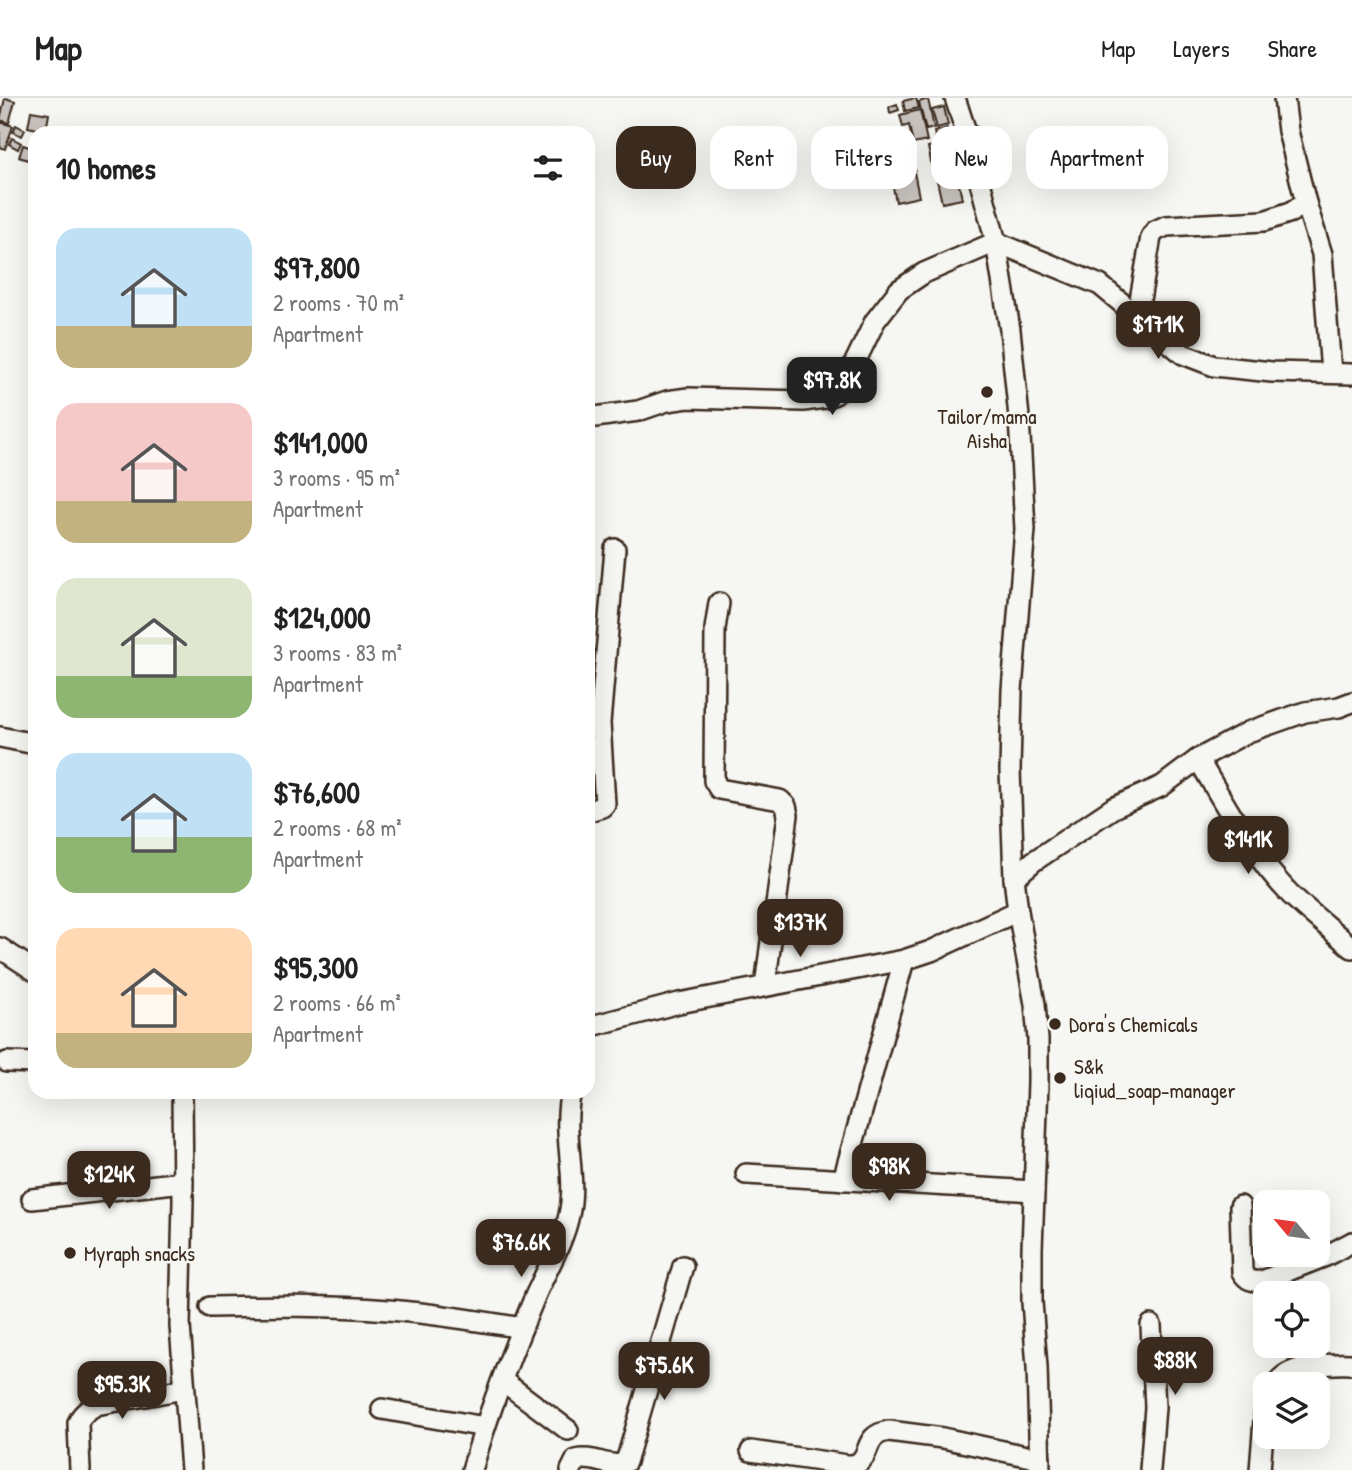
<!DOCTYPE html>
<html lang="en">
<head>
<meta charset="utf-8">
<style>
  body { margin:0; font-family:"Patrick Hand",sans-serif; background:#f2f2f2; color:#222; height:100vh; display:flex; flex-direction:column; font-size:26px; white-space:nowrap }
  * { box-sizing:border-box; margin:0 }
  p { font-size:23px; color:#767676 }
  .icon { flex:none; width:38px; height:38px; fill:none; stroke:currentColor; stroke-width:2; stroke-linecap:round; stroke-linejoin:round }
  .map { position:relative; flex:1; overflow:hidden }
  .side { position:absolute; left:28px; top:28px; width:567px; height:973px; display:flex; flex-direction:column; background:#fff; border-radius:21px; box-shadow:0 7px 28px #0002 }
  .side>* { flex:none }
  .hud { position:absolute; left:616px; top:28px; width:630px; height:63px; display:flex; gap:14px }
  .needle { width:46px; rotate:299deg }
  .controls { position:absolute; left:1253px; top:1092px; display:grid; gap:14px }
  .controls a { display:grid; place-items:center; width:77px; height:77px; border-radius:14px; background:#fff; box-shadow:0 7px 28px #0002; font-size:35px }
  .price { position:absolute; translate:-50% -60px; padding:0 16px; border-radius:14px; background:#3b2a1e; color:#fff; font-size:23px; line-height:46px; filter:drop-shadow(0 2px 4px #0008) }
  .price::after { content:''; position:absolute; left:50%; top:42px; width:21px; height:16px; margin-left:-10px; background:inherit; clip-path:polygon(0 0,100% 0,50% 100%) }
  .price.selected { background:#222; color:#fff }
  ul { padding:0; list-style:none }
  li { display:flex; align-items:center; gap:21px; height:175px; padding:0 28px }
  li span { display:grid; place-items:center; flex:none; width:196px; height:140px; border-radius:21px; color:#555 }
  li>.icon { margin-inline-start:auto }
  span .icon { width:84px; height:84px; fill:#fffc; stroke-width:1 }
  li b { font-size:30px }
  h2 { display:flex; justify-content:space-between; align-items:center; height:84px; padding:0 28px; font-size:30px }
  .chip { padding:0 24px; border-radius:21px; background:#fff; box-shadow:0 7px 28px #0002; font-size:24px; line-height:63px }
  .chip.selected { background:#3b2a1e; color:#fff }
  header { display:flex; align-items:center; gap:42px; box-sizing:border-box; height:98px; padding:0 35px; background:#fff; border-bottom:2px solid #e0e0e0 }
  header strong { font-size:33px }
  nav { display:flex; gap:38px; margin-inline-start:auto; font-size:24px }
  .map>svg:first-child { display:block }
  .building { fill:#c8c3be; stroke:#3b2a1e; stroke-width:2 }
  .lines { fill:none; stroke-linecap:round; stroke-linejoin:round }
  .minor-casing { stroke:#3b2a1e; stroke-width:24 }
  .minor { stroke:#f6f6f2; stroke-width:19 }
  .poi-dot { fill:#3b2a1e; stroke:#f6f6f2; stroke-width:2.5 }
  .labels { text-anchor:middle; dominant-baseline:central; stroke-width:5; stroke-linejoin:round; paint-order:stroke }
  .poi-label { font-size:21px; fill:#3b2a1e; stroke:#f6f6f2; text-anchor:start }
</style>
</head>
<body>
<header>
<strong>Map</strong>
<nav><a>Map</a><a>Layers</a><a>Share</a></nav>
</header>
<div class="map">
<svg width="1352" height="1372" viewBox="0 0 1352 1372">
  <rect width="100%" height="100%" fill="#f6f6f2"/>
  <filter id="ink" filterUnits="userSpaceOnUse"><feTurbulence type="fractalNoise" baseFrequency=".0143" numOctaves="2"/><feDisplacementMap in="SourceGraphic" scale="14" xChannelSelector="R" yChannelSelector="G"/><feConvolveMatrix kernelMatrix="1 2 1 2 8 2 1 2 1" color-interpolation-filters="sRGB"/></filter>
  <g filter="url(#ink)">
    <g class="building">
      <path d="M5 0 15 3 9 25 0 22Z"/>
      <path d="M916 0 919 10 905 13 903 3Z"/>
      <path d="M928 1 934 30 926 32 919 4Z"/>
      <path d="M897 6 899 12 890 15 889 9Z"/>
      <path d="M944 9 948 27 937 30 932 12Z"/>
      <path d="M920 12 927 43 913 46 909 27 903 29 900 17Z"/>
      <path d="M31 13 49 16 46 33 28 29Z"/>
      <path d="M0 24 13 28 5 51 0 49Z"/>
      <path d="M16 27 25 32 22 38 13 34Z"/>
      <path d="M947 30 950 39 936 43 934 34Z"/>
      <path d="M12 40 21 45 18 51 9 46Z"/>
      <path d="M947 45 951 64 932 69 928 49Z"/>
      <path d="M23 47 32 50 28 62 19 59Z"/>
      <path d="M894 59 898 75 886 78 882 62Z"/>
      <path d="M912 59 915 72 906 74 903 61Z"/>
      <path d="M902 62 905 74 899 75 896 63Z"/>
      <path d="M955 68 962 101 942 105 935 73Z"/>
      <path d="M914 74 919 99 896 104 891 79Z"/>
    </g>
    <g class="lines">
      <defs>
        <g id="minor">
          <path d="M955 0 969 43 996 144 1010 232 1019 319 1025 431 1012 592 1010 672 1014 780 1018 813 1035 906 1038 941V985L1032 1151V1204L1037 1269 1040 1372"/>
          <path d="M1306 105 1322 156 1331 275"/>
          <path d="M1137 219 1151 139 1155 133 1166 128 1264 123 1291 114 1306 105 1288 33 1284 0"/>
          <path d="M588 320 638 313 667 303 688 300 803 303 825 300 835 296 843 289 875 223 899 192 924 175 996 144 1100 187 1183 256 1214 268 1272 274 1352 276"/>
          <path d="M719 505 715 531 714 683 719 691 780 702 786 708 788 717 765 888"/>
          <path d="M0 639 35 646"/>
          <path d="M1198 661C1226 708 1252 757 1290 796 1310 815 1332 832 1352 850"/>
          <path d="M588 713 602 709 605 706 600 625 615 451"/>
          <path d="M1014 780 1034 763 1113 710 1162 688 1198 661 1248 634 1305 614 1339 609 1352 604"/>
          <path d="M0 850 35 873"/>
          <path d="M588 929 679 905 904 862 931 853 1018 813"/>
          <path d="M7 964 35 965"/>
          <path d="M182 994 183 1103 180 1228 191 1372"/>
          <path d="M746 1076 1034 1093"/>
          <path d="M843 1082 904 862"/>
          <path d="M32 1101 183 1084"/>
          <path d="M1240 1108 1242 1174C1247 1182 1252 1184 1262 1183L1326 1158 1352 1144"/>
          <path d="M210 1209C270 1208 329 1207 388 1212 433 1215 478 1223 522 1230"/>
          <path d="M503 1283 568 1332"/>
          <path d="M1276 1286C1279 1283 1281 1280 1284 1278 1299 1267 1334 1265 1352 1266"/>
          <path d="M382 1311 485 1329"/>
          <path d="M751 1353 847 1367C850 1367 856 1367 858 1365 872 1356 863 1337 889 1333L943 1340 1040 1361"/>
          <path d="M80 1372 78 1325C81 1316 88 1312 96 1307L184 1291"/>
          <path d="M472 1372C489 1312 512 1253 536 1196 548 1169 563 1145 569 1117 578 1076 561 1035 571 994"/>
          <path d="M571 1372 576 1362C594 1357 611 1372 626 1364L683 1168"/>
          <path d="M1150 1372 1155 1309 1151 1227"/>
          <path d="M1260 1372 1265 1310"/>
        </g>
      </defs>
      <use href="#minor" class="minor-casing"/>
      <use href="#minor" class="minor"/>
    </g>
  </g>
  <g class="poi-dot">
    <circle cx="987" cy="294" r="7"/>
    <circle cx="1055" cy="926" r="7"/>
    <circle cx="1060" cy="980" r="7"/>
    <circle cx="70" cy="1155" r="7"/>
  </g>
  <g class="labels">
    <g class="poi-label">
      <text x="987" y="318" text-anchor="middle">Tailor/mama<tspan x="987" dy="24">Aisha</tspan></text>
      <text x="1069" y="926">Dora's Chemicals</text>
      <text x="1074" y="968">S&amp;k<tspan x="1074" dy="24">liqiud_soap-manager</tspan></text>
      <text x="84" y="1155">Myraph snacks</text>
    </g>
  </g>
</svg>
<div class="controls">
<a><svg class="needle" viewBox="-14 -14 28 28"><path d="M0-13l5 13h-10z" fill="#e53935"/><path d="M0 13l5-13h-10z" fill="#767676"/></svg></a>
<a><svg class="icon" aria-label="locate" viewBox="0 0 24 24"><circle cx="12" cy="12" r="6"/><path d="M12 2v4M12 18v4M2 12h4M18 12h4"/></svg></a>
<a><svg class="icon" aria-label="layers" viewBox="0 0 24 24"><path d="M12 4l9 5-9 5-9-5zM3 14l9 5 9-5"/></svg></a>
</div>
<b class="price" style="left:1158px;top:263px">$171K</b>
<b class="price selected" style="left:832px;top:319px">$97.8K</b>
<b class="price" style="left:1248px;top:778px">$141K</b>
<b class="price" style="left:800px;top:861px">$137K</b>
<b class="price" style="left:889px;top:1105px">$98K</b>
<b class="price" style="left:109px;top:1113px">$124K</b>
<b class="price" style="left:521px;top:1181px">$76.6K</b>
<b class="price" style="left:1175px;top:1299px">$88K</b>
<b class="price" style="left:664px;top:1304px">$75.6K</b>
<b class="price" style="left:122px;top:1323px">$95.3K</b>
<div class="hud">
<a class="chip selected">Buy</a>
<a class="chip">Rent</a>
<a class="chip">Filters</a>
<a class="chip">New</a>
<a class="chip">Apartment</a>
</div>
<section class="side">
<h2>10 homes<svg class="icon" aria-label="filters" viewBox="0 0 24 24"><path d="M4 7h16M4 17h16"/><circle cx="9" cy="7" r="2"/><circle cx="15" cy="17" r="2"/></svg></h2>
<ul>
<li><span style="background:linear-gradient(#bfe0f5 70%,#c2b280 0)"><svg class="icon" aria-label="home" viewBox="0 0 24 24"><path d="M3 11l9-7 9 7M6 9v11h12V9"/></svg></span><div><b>$97,800</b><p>2 rooms · 70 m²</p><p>Apartment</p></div></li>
<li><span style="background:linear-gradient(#f6c9c9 70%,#c2b280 0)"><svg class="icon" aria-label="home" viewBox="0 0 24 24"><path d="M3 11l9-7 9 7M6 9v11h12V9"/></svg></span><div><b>$141,000</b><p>3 rooms · 95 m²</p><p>Apartment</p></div></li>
<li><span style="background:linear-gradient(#dfe7d0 70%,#8fb573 0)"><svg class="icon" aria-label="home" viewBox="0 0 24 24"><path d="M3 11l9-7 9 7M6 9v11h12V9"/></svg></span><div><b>$124,000</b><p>3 rooms · 83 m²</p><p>Apartment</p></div></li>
<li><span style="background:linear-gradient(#bfe0f5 60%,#8fb573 0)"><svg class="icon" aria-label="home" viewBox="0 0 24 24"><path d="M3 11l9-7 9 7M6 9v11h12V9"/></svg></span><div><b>$76,600</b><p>2 rooms · 68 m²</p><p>Apartment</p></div></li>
<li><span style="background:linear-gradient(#ffd9b3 75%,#c2b280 0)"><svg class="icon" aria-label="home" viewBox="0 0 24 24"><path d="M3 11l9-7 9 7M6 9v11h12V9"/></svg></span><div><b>$95,300</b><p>2 rooms · 66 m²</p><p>Apartment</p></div></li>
</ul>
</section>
</div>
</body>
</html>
